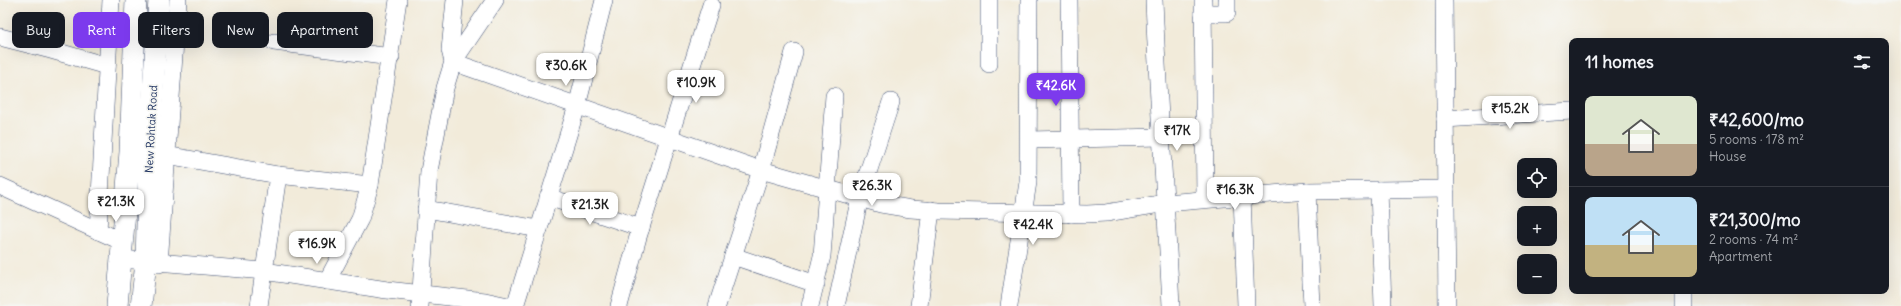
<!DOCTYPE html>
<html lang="en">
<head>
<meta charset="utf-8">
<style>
  body { margin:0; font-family:Delius,sans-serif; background:#20242c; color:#f1f3f6; height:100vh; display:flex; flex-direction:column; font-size:15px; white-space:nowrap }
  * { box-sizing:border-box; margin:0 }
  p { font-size:13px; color:#9ea1a6 }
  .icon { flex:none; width:22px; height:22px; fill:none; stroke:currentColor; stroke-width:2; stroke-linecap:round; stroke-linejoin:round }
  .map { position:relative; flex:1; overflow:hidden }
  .panel { position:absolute; left:1569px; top:38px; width:320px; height:256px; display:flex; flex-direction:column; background:#171b24; border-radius:8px; box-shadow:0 4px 16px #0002 }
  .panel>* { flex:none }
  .top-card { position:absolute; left:12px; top:12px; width:380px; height:36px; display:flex; gap:8px }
  .controls { position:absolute; left:1517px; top:158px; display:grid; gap:8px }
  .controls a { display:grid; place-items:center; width:40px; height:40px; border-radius:8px; background:#171b24; box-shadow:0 4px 16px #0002; font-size:20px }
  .price { position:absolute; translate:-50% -34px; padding:0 9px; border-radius:8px; background:#fff; color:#222; font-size:13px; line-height:26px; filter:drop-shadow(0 1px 2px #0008) }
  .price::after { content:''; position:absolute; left:50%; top:24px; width:12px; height:9px; margin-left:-6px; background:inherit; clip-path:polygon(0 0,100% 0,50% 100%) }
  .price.selected { background:#7c3aed; color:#fff }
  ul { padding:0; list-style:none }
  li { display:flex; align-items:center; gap:12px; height:100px; padding:0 16px }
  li+li { border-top:1px solid #363941 }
  li span { display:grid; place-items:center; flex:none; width:112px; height:80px; border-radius:8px; color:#555 }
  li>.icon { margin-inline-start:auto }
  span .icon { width:48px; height:48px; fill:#fffc; stroke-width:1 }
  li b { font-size:17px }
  h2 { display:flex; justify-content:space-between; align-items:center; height:48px; padding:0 16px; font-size:17px }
  .tag { padding:0 14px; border-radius:8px; background:#171b24; box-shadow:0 4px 16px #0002; font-size:14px; line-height:36px }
  .tag.selected { background:#7c3aed; color:#fff }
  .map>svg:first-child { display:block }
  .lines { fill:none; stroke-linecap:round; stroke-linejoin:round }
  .minor-casing { stroke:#3b4b71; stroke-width:18 }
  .major-casing { stroke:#3b4b71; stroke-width:22 }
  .minor { stroke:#fff; stroke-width:17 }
  .major { stroke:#fff; stroke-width:21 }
  .labels { text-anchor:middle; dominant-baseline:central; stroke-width:3.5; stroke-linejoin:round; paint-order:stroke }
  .street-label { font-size:11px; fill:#1b2f5e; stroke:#f6f6f2 }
</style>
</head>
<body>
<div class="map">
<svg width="1901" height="306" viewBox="0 0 1901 306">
  <rect width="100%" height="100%" fill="#f6f6f2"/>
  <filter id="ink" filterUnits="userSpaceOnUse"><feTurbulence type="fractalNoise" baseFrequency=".025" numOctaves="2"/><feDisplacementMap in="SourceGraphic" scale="8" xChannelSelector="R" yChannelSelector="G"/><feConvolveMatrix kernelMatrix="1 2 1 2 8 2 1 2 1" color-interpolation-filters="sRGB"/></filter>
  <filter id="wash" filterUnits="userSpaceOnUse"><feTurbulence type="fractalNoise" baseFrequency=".012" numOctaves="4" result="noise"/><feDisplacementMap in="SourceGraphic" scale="16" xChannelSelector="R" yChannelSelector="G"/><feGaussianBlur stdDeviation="0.9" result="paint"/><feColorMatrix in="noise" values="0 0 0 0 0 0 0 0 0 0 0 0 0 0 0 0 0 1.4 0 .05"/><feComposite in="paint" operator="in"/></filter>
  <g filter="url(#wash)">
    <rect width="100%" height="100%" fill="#f2ebda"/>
  </g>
  <g filter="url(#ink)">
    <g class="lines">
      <defs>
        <g id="minor">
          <path d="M495 0 453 62 761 170 881 204 911 209 939 211 1087 214 1106 213 1166 203 1307 191 1446 189"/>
          <path d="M989 0V64"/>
          <path d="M1069 0 1071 214"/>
          <path d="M1154 0C1158 102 1166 204 1171 306"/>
          <path d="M1203 0 1205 199"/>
          <path d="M1444 0 1447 306"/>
          <path d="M1203 13H1227V0"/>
          <path d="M0 37 51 50 107 66"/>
          <path d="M274 42 391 57"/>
          <path d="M1445 119 1572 111"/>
          <path d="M1029 140 1161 137"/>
          <path d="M166 155 278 175 370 185"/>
          <path d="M0 186 123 242"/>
          <path d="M1379 190 1383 306"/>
          <path d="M1307 191 1312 306"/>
          <path d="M1242 195 1246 306"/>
          <path d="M548 197 641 228"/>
          <path d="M426 209 539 229"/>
          <path d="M98 231 111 0"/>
          <path d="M733 256 816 284"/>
          <path d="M121 259 264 271 387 290 485 301 508 306"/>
          <path d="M159 264 178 0"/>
          <path d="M327 281 360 219 370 185 398 0"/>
          <path d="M259 306 278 175"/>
          <path d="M420 306 429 171 445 88 453 62 450 50 455 0"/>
          <path d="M515 306 577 106 604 0"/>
          <path d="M619 306 638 237 711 5"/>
          <path d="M717 306 761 170 794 52"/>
          <path d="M810 306 822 256 834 96"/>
          <path d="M836 306 860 197 891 102"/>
          <path d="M919 306 931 210"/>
          <path d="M1009 306 1028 182 1029 0"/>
          <path d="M1684 306V291"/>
        </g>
        <g id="major">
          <path d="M117 306 130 152 136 0"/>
          <path d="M141 306 146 262 149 152 159 0"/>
        </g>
      </defs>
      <use href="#minor" class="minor-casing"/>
      <use href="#major" class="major-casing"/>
      <use href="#minor" class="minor"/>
      <use href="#major" class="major"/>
    </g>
  </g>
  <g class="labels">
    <g class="street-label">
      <text transform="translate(151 129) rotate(-87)">New Rohtak Road</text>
    </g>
  </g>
</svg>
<div class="controls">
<a><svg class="icon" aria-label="locate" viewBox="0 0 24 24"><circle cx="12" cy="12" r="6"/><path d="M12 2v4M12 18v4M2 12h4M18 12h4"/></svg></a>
<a>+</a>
<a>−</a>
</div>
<b class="price" style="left:566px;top:87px">₹30.6K</b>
<b class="price" style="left:696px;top:104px">₹10.9K</b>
<b class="price selected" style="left:1056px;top:107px">₹42.6K</b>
<b class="price" style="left:1510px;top:130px">₹15.2K</b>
<b class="price" style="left:1177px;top:152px">₹17K</b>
<b class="price" style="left:872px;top:207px">₹26.3K</b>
<b class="price" style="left:1235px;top:211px">₹16.3K</b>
<b class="price" style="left:116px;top:223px">₹21.3K</b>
<b class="price" style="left:590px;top:226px">₹21.3K</b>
<b class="price" style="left:1033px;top:246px">₹42.4K</b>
<b class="price" style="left:317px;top:265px">₹16.9K</b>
<div class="top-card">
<a class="tag">Buy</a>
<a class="tag selected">Rent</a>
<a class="tag">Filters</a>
<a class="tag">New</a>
<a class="tag">Apartment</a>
</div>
<section class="panel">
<h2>11 homes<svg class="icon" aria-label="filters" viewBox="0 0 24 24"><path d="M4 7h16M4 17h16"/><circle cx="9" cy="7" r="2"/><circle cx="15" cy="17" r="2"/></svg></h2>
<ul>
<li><span style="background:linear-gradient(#dfe7d0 60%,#b9a48a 0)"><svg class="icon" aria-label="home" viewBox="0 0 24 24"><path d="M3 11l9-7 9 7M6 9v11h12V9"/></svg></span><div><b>₹42,600/mo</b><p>5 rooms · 178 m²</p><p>House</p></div></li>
<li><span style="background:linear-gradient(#bfe0f5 60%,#c2b280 0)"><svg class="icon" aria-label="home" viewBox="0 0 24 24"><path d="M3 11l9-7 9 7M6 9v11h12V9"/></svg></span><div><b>₹21,300/mo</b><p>2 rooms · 74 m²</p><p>Apartment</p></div></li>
</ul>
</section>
</div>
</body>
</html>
